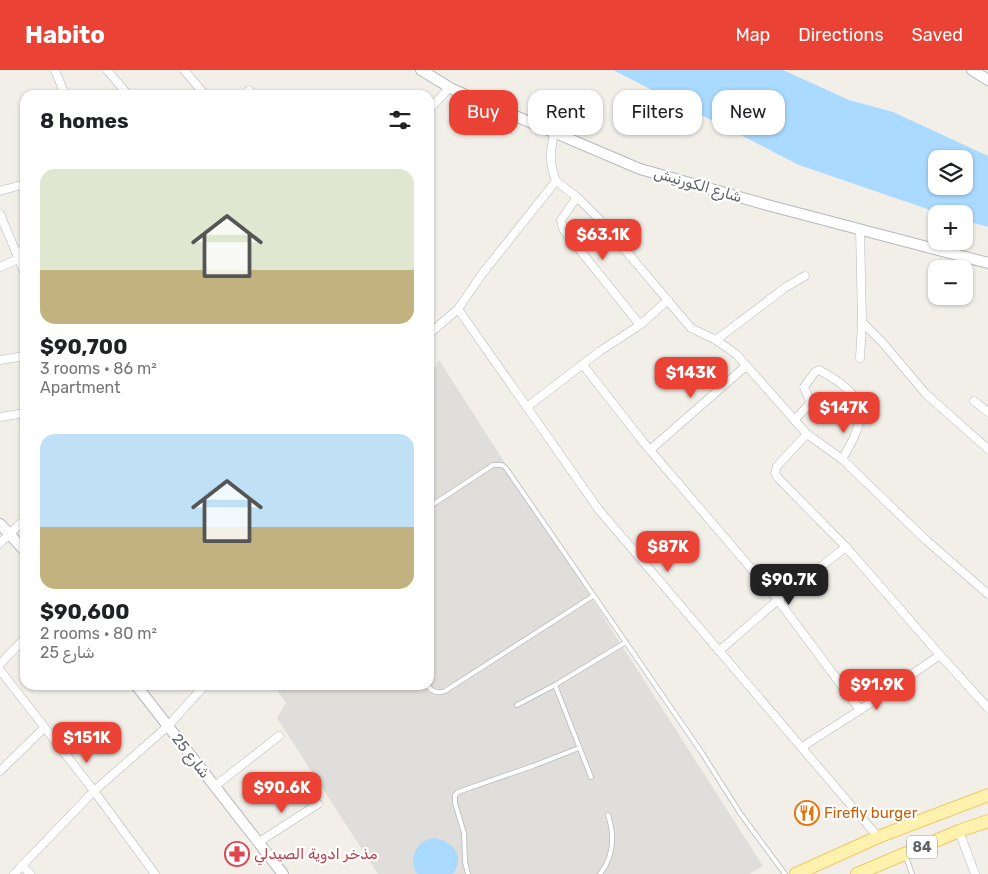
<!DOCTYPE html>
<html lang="en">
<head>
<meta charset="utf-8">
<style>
  body { margin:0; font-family:Rubik,Cairo,sans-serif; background:#f6f6f6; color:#202124; height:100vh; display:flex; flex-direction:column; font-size:19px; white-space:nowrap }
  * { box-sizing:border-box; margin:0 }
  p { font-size:16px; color:#757577 }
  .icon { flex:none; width:28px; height:28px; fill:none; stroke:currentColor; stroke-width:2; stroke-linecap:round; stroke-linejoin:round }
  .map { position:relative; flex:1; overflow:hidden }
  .sheet { position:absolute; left:20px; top:20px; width:414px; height:600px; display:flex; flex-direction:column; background:#fff; border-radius:15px; box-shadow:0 1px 4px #0004 }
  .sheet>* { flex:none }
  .banner { position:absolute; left:449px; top:20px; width:464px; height:45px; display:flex; gap:10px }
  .buttons { position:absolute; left:928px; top:80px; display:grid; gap:10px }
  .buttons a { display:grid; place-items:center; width:45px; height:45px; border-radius:10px; background:#fff; box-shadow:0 1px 4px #0004; font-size:25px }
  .price { position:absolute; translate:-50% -42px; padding:0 11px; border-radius:10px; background:#ea4335; color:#fff; font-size:16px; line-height:32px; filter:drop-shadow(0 1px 2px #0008) }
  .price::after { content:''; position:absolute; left:50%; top:30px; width:15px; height:11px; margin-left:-8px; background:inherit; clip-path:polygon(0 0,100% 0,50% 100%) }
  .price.selected { background:#222; color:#fff }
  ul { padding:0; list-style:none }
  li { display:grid; align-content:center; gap:10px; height:265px; padding:0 20px }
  li span { display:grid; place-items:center; height:155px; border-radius:15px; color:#555 }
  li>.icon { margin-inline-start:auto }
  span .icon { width:90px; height:90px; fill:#fffc; stroke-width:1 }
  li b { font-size:21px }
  h2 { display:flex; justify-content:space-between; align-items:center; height:60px; padding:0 20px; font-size:21px }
  .pill { padding:0 18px; border-radius:15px; background:#fff; box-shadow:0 1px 4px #0004; font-size:18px; line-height:45px }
  .pill.selected { background:#ea4335; color:#fff }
  header { display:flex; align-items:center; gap:30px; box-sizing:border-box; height:70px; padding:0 25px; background:#ea4335; color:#fff }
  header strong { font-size:24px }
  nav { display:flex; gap:28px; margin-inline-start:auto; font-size:18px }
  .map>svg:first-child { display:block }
  .industrial { fill:#e0deda }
  .water { fill:#aadaff; fill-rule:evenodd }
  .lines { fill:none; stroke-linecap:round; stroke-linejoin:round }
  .service-casing { stroke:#b5b8bc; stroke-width:5.5 }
  .minor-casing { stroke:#b5b8bc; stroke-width:9 }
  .tertiary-casing { stroke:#b5b8bc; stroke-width:12 }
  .primary-casing { stroke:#f2c960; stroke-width:14 }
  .service { stroke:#fff; stroke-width:4 }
  .minor { stroke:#fff; stroke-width:8 }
  .tertiary { stroke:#fff; stroke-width:10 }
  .primary { stroke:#fff2af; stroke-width:12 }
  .labels { text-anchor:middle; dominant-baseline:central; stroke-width:4.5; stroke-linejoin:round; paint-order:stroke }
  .shield { fill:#fff; stroke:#8f9295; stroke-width:1 }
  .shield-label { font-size:14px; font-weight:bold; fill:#5f6368 }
  .street-label { font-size:15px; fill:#5f6368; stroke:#fff }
  .food-label { font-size:15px; fill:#c56008; stroke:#fff; text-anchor:start }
  .health-label { font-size:15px; fill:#be3a42; stroke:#fff; text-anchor:start }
</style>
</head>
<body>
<header>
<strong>Habito</strong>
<nav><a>Map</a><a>Directions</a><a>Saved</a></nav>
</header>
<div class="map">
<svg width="988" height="804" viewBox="0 0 988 804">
  <rect width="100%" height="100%" fill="#f1efe8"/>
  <path class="industrial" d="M439 290 763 796 749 804H378L277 648 286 633 273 615H429V307Z"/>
  <g class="water">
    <path d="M613 0H783L849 30 893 42 988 86V157L964 150V144H942L799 95ZM936 89H964V116H936Z"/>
    <path d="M434 768C452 771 466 785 453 804H417C408 788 416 771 434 768Z"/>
  </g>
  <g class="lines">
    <defs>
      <g id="service">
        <path d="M429 437 493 395H502L506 398 702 683 740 743 785 804"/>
        <path d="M427 615C432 622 438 624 445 621L593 526"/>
        <path d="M555 615 591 707"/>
        <path d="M517 635 555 615 626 572"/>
        <path d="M906 787 912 804"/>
        <path d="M468 804 465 792 464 763 455 733V725L458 722 533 696 579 678"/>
        <path d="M600 804C614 786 615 766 608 745"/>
      </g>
      <g id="minor">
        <path d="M55 0 65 25"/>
        <path d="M107 0 128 25"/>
        <path d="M184 0 205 25"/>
        <path d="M249 20 253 25"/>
        <path d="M429 40 449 18"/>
        <path d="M556 111 577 127 599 149 691 258 716 270 736 284 807 364 842 389 927 471 988 524"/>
        <path d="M0 121 25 114"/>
        <path d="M577 127 561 150 563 159 640 255"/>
        <path d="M0 144 25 204"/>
        <path d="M860 159 862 252 860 288"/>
        <path d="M16 183 25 179"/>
        <path d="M0 197 18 189"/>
        <path d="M458 239 599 440 878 767"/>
        <path d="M862 252 882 272 926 324 988 379"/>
        <path d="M429 264 458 239 482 204 556 111C549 92 550 83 554 63"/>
        <path d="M716 270 786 217 805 206"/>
        <path d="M0 290 25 286"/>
        <path d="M583 295 644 373 778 530 860 640"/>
        <path d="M974 331 988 342"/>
        <path d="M527 337 600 281 640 255 668 230"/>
        <path d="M0 347 25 343"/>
        <path d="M794 350 808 336 810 331 804 317 815 302 819 300C867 326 870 344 842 389"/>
        <path d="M807 364 777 396 775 403 778 408 846 477 940 585 988 638"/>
        <path d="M650 380 746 296"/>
        <path d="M0 473 25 449"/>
        <path d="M719 581 778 530 846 477"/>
        <path d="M0 594 25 568"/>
        <path d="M0 600 94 721 155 804"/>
        <path d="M802 677 860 640 940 585"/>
        <path d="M0 701 44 658"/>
        <path d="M215 716 279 666"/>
        <path d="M959 761 975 804"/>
        <path d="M259 772 318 734"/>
        <path d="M22 795 30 804"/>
        <path d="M14 804 94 721 168 656 205 615"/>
      </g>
      <g id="tertiary">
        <path d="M421 0 452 19 640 99 771 136 988 193"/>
        <path d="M972 0 988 10"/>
        <path d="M0 454 25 481"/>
        <path d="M136 615 283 804"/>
      </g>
      <g id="primary">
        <path d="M796 804 878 767 988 725"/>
        <path d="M857 804 959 761 988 751"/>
      </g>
    </defs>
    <use href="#service" class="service-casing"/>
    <use href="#minor" class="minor-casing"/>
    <use href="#tertiary" class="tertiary-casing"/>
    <use href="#primary" class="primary-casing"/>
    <use href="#service" class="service"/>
    <use href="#minor" class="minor"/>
    <use href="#tertiary" class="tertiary"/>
    <use href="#primary" class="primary"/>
  </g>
  <defs>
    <symbol id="restaurant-ring" viewBox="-11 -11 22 22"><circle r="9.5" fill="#fff" stroke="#e8710a" stroke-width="1.5"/><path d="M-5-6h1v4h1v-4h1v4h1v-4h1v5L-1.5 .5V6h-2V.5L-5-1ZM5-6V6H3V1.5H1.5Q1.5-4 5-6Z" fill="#e8710a"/></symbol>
    <symbol id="pharmacy-ring" viewBox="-11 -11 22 22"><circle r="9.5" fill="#fff" stroke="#e0444e" stroke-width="1.5"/><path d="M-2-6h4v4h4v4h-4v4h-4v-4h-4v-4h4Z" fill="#e0444e"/></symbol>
  </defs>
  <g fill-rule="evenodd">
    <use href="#restaurant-ring" x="793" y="729" width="28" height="28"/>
    <use href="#pharmacy-ring" x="223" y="770" width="28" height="28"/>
  </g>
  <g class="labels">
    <rect class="shield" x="907" y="765.5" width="30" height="23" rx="4"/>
    <g class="shield-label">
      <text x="922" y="777">84</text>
    </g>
    <g class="street-label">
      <text transform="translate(698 115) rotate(16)">شارع الكورنيش</text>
      <text transform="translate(191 686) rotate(52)">شارع 25</text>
    </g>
    <g class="food-label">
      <text x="824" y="743">Firefly burger</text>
    </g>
    <g class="health-label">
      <text x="254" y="784">مذخر ادوية الصيدلي</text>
    </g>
  </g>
</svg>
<div class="buttons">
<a><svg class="icon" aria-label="layers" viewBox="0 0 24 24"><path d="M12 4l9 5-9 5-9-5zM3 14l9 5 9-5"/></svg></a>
<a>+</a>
<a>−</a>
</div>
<b class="price" style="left:603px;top:191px">$63.1K</b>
<b class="price" style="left:691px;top:329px">$143K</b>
<b class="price" style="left:844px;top:364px">$147K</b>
<b class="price" style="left:668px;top:503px">$87K</b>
<b class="price selected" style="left:789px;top:536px">$90.7K</b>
<b class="price" style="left:877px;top:641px">$91.9K</b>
<b class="price" style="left:87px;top:694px">$151K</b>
<b class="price" style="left:282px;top:744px">$90.6K</b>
<div class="banner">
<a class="pill selected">Buy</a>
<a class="pill">Rent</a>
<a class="pill">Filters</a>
<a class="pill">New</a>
</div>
<section class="sheet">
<h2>8 homes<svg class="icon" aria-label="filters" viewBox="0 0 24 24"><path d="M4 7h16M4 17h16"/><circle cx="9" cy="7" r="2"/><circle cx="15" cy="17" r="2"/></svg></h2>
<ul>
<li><span style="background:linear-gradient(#dfe7d0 65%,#c2b280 0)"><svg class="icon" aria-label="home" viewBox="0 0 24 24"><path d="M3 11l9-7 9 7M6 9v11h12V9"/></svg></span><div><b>$90,700</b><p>3 rooms · 86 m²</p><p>Apartment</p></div></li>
<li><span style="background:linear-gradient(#bfe0f5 60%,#c2b280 0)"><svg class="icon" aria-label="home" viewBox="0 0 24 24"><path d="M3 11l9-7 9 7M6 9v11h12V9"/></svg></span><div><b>$90,600</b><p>2 rooms · 80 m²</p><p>شارع 25</p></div></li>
</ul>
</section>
</div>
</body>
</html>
